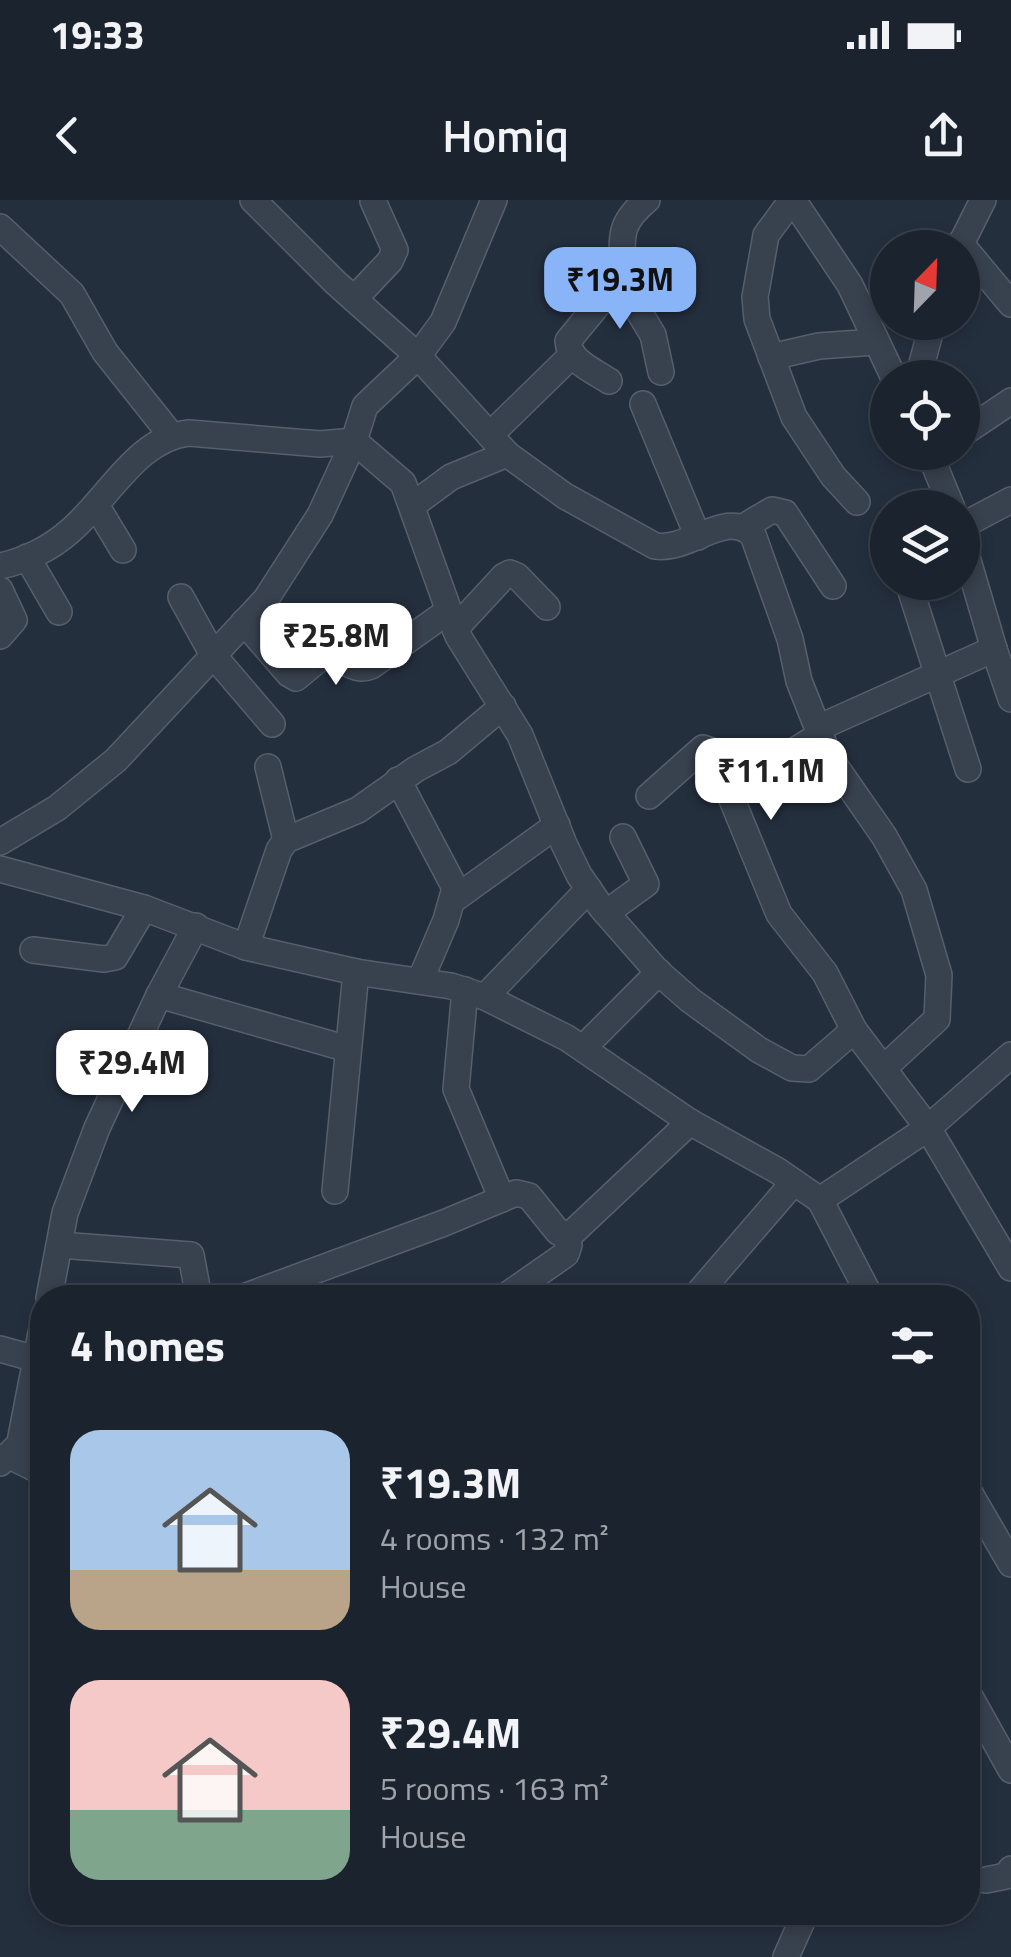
<!DOCTYPE html>
<html lang="en">
<head>
<meta charset="utf-8">
<style>
  body { margin:0; font-family:"Titillium Web",sans-serif; background:#242b36; color:#f1f3f6; height:100vh; display:flex; flex-direction:column; font-size:38px; white-space:nowrap }
  * { box-sizing:border-box; margin:0 }
  p { font-size:32px; color:#a0a4aa }
  .icon { flex:none; width:55px; height:55px; fill:none; stroke:currentColor; stroke-width:2; stroke-linecap:round; stroke-linejoin:round }
  .map { position:relative; flex:1; overflow:hidden }
  .drawer { position:absolute; left:30px; top:1085px; width:950px; height:640px; display:flex; flex-direction:column; background:#1b232e; border-radius:40px; box-shadow:0 5px 15px #0003,0 0 0 2px #39404a }
  .drawer>* { flex:none }
  .needle { width:65px; rotate:23deg }
  .controls { position:absolute; left:870px; top:30px; display:grid; gap:20px }
  .controls a { display:grid; place-items:center; width:110px; height:110px; border-radius:50%; background:#1b232e; box-shadow:0 5px 15px #0003,0 0 0 2px #39404a; font-size:50px }
  .price { position:absolute; translate:-50% -85px; padding:0 22px; border-radius:20px; background:#fff; color:#222; font-size:32px; line-height:65px; filter:drop-shadow(0 2px 5px #0008) }
  .price::after { content:''; position:absolute; left:50%; top:60px; width:30px; height:22px; margin-left:-15px; background:inherit; clip-path:polygon(0 0,100% 0,50% 100%) }
  .price.active { background:#8ab4f8; color:#111 }
  ul { padding:0; list-style:none }
  li { display:flex; align-items:center; gap:30px; height:250px; padding:0 40px }
  li span { display:grid; place-items:center; flex:none; width:280px; height:200px; border-radius:30px; color:#555 }
  li>.icon { margin-inline-start:auto }
  span .icon { width:120px; height:120px; fill:#fffc; stroke-width:1 }
  li b { font-size:42px }
  h2 { display:flex; justify-content:space-between; align-items:center; height:120px; padding:0 40px; font-size:42px }
  .status { display:flex; justify-content:space-between; align-items:center; height:70px; padding:0 50px; background:#1b232e; direction:ltr }
  .status svg { height:28px; fill:currentColor }
  header { display:flex; justify-content:space-between; align-items:center; height:130px; padding:0 40px; background:#1b232e; font-size:45px; font-weight:600 }
  .map>svg:first-child { display:block }
  .lines { fill:none; stroke-linecap:round; stroke-linejoin:round }
  .minor-casing { stroke:#565f6c; stroke-width:28 }
  .minor { stroke:#38414e; stroke-width:25 }
</style>
</head>
<body>
<div class="status"><b>19:33</b><svg viewBox="0 0 49 12"><path d="M0 12V9h3v3zM5 12V6h3v6zM10 12V3h3v9zM15 12V0h3v12zM26 1h20v11H26zM47 4h2v5h-2z"/></svg></div>
<header><svg class="icon" aria-label="back" viewBox="0 0 24 24"><path d="M15 5l-7 7 7 7"/></svg>Homiq<svg class="icon" aria-label="share" viewBox="0 0 24 24"><path d="M12 15V3M7 8l5-5 5 5M5 13v7h14v-7"/></svg></header>
<div class="map">
<svg width="1011" height="1757" viewBox="0 0 1011 1757">
  <rect width="100%" height="100%" fill="#242f3e"/>
  <g class="lines">
    <defs>
      <g id="minor">
        <path d="M253 0 336 83 418 156 507 254 565 296 655 346C688 352 727 308 753 335L790 439 799 481 829 557 884 636 914 690 939 775 937 819 885 867"/>
        <path d="M792 0 766 35 755 97 757 119 794 217 833 276 857 302"/>
        <path d="M793 0 850 85 894 178"/>
        <path d="M0 27 72 94 105 152 171 235"/>
        <path d="M960 43 1011 104"/>
        <path d="M959 48 983 0"/>
        <path d="M618 77 653 135 661 172"/>
        <path d="M354 99 390 61 395 50 373 1"/>
        <path d="M771 157 819 146 875 142"/>
        <path d="M918 178 933 122"/>
        <path d="M609 181C594 171 569 161 568 141L614 85C633 48 606 34 647 0"/>
        <path d="M643 204 698 337"/>
        <path d="M962 234 1011 201"/>
        <path d="M490 235 572 155"/>
        <path d="M929 252 952 308"/>
        <path d="M96 305 123 350"/>
        <path d="M413 305 451 277 507 254"/>
        <path d="M745 326 772 310 785 313 833 386"/>
        <path d="M962 326 1011 300"/>
        <path d="M962 340 994 449"/>
        <path d="M27 357 59 412"/>
        <path d="M0 366C25 361 51 348 70 331 108 299 137 238 189 233L320 244 354 241 403 283 458 436 520 535 564 644 579 675 601 707 657 771 690 800 759 850 792 868 809 869 854 830"/>
        <path d="M908 382 968 569"/>
        <path d="M0 390 14 420 0 436"/>
        <path d="M181 397 213 455 272 524"/>
        <path d="M244 422 289 474 296 478 325 454C342 455 353 474 371 466L447 412"/>
        <path d="M455 429 504 376 510 373 517 376 547 407"/>
        <path d="M818 528 994 449 1011 499"/>
        <path d="M268 567 286 640"/>
        <path d="M759 573 820 535"/>
        <path d="M398 580 455 688 446 720 420 781"/>
        <path d="M649 596 703 548 712 551 779 714 825 773 854 830 928 928 1011 1068"/>
        <path d="M0 642 57 608 116 560 266 399 320 315 354 241 365 206 418 156 443 122 494 0"/>
        <path d="M0 669 144 708 246 747 356 772 451 786 485 797 567 838 690 922 778 971 820 1000 871 1098"/>
        <path d="M453 700 557 625"/>
        <path d="M606 713 646 684 623 637"/>
        <path d="M246 747 279 650 286 640 358 610 416 569 448 552 503 506"/>
        <path d="M33 750 104 759 115 757 144 708"/>
        <path d="M465 790 456 889 502 999"/>
        <path d="M159 795 348 849"/>
        <path d="M485 797 589 689"/>
        <path d="M583 848 659 772"/>
        <path d="M335 991 356 772"/>
        <path d="M820 1000 928 928 1011 855"/>
        <path d="M60 1045 191 1055 199 1098"/>
        <path d="M695 1097 794 982"/>
        <path d="M49 1098 65 1013 97 928 159 795 196 726"/>
        <path d="M241 1098 444 1023 516 993 529 996 558 1032 570 1035 690 922"/>
        <path d="M503 1098 566 1054 569 1045 564 1035"/>
        <path d="M0 1149 36 1159"/>
        <path d="M20 1242 42 1128"/>
        <path d="M10 1256 42 1272"/>
        <path d="M0 1263 42 1223"/>
        <path d="M968 1290 1011 1364"/>
        <path d="M968 1493 1011 1570"/>
        <path d="M986 1680 1006 1676 1011 1669"/>
        <path d="M786 1757 806 1712"/>
      </g>
    </defs>
    <use href="#minor" class="minor-casing"/>
    <use href="#minor" class="minor"/>
  </g>
</svg>
<div class="controls">
<a><svg class="needle" viewBox="-14 -14 28 28"><path d="M0-13l5 13h-10z" fill="#e53935"/><path d="M0 13l5-13h-10z" fill="#a0a4aa"/></svg></a>
<a><svg class="icon" aria-label="locate" viewBox="0 0 24 24"><circle cx="12" cy="12" r="6"/><path d="M12 2v4M12 18v4M2 12h4M18 12h4"/></svg></a>
<a><svg class="icon" aria-label="layers" viewBox="0 0 24 24"><path d="M12 4l9 5-9 5-9-5zM3 14l9 5 9-5"/></svg></a>
</div>
<b class="price active" style="left:620px;top:132px">₹19.3M</b>
<b class="price" style="left:336px;top:488px">₹25.8M</b>
<b class="price" style="left:771px;top:623px">₹11.1M</b>
<b class="price" style="left:132px;top:915px">₹29.4M</b>
<section class="drawer">
<h2>4 homes<svg class="icon" aria-label="filters" viewBox="0 0 24 24"><path d="M4 7h16M4 17h16"/><circle cx="9" cy="7" r="2"/><circle cx="15" cy="17" r="2"/></svg></h2>
<ul>
<li><span style="background:linear-gradient(#a9c7e8 70%,#b9a48a 0)"><svg class="icon" aria-label="home" viewBox="0 0 24 24"><path d="M3 11l9-7 9 7M6 9v11h12V9"/></svg></span><div><b>₹19.3M</b><p>4 rooms · 132 m²</p><p>House</p></div></li>
<li><span style="background:linear-gradient(#f6c9c9 65%,#7fa58c 0)"><svg class="icon" aria-label="home" viewBox="0 0 24 24"><path d="M3 11l9-7 9 7M6 9v11h12V9"/></svg></span><div><b>₹29.4M</b><p>5 rooms · 163 m²</p><p>House</p></div></li>
</ul>
</section>
</div>
</body>
</html>
